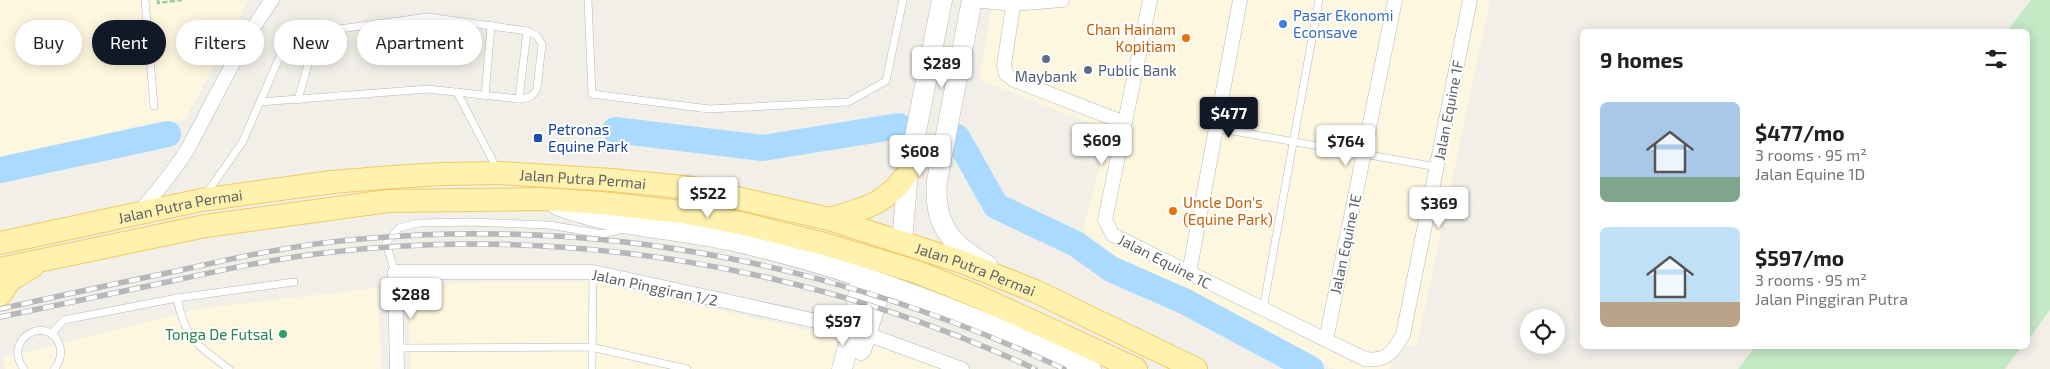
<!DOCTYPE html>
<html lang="en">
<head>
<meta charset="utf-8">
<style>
  body { margin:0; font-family:"Exo 2",sans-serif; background:#f6f6f6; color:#202124; height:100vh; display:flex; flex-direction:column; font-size:19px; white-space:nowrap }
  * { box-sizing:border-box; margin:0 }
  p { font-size:16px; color:#757577 }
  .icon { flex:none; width:28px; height:28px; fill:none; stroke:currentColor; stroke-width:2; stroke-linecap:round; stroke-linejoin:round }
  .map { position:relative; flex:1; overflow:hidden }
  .sheet { position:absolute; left:1580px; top:29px; width:450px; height:320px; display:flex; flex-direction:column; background:#fff; border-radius:8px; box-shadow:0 2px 12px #0003 }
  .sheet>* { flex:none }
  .hud { position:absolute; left:15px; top:20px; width:475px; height:45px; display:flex; gap:10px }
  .fabs { position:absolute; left:1520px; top:309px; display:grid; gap:10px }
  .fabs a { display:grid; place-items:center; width:45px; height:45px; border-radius:50%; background:#fff; box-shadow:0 2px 12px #0003; font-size:25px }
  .price { position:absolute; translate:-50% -42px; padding:0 11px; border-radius:5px; background:#fff; color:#222; font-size:16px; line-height:32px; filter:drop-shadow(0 1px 2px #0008) }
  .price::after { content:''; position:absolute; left:50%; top:30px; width:15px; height:11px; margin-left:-8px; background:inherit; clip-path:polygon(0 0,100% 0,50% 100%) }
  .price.selected { background:#111827; color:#fff }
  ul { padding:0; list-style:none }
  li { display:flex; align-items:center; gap:15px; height:125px; padding:0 20px }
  li span { display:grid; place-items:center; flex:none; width:140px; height:100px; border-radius:8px; color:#555 }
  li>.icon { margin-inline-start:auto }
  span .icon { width:60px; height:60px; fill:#fffc; stroke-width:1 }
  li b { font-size:21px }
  h2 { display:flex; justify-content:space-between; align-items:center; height:60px; padding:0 20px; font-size:21px }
  .tag { padding:0 18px; border-radius:22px; background:#fff; box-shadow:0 2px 12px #0003; font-size:18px; line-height:45px }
  .tag.selected { background:#111827; color:#fff }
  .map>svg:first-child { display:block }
  .commercial { fill:#fef7e0 }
  .green { fill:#c5e8c5 }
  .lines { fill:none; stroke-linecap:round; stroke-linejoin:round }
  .river { stroke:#aadaff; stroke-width:26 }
  .lane-casing { stroke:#b5b8bc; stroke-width:8 }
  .street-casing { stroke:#b5b8bc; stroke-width:15 }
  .secondary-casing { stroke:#b6babf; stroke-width:21 }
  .primary-casing { stroke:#f2c960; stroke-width:24 }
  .path { stroke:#9cc7a9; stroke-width:2.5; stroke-dasharray:5 2.5; stroke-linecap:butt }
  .lane { stroke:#fff; stroke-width:7 }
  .street { stroke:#fff; stroke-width:14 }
  .secondary { stroke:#fff; stroke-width:20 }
  .primary { stroke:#fff2af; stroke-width:22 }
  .rail-casing { stroke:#b6b7b8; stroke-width:5.5 }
  .rail { stroke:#fff; stroke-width:4; stroke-dasharray:11; stroke-linecap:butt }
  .shop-dot { fill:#3f7fe0; stroke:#fff; stroke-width:2 }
  .food-dot { fill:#e8710a; stroke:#fff; stroke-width:2 }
  .service-dot { fill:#5c6f8a; stroke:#fff; stroke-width:2 }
  .transit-dot { fill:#1a4fb4; stroke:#fff; stroke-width:2 }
  .leisure-dot { fill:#2e9e5b; stroke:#fff; stroke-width:2 }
  .labels { text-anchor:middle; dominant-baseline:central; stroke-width:4; stroke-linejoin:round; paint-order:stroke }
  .shop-label { font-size:15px; fill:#366cbe; stroke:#fff; text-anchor:start }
  .food-label { font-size:15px; fill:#c56008; stroke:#fff; text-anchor:end }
  .service-label { font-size:15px; fill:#4e5e75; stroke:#fff; text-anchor:start }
  .street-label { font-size:15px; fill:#5f6368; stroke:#fff }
  .transit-label { font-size:15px; fill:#164399; stroke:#fff; text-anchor:start }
  .leisure-label { font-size:15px; fill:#27864d; stroke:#fff; text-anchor:end }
</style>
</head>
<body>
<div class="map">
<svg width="2050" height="369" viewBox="0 0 2050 369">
  <rect width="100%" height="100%" fill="#f1efe8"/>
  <g class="commercial">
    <path d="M0 0H249L185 120 141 125 0 159Z"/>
    <path d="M993 0H1490L1417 345 1398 349 1389 369H1335L1112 259 1083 229 1109 131 979 79Z"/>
    <path d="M589 281 870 344 941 369H411L408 284Z"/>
    <path d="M377 288 382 369H5L2 358 197 309Z"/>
  </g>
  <g class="green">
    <path d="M2031 0H2050V310L2028 340V31H2007Z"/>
    <path d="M1756 346H2022L2005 369H1738Z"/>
  </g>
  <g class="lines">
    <g class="river">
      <path d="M615 130 763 148 899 126"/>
      <path d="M957 137 996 206 1076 244 1111 269 1184 301 1311 369"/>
      <path d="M0 170 168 134"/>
    </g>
    <defs>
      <g id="lane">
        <path d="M145 0 154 106"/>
        <path d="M588 0 592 94 709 109 848 102 886 81 903 0"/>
        <path d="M457 92 497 169"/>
        <path d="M485 96 491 25"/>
        <path d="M519 99 527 31"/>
        <path d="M298 100 317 32"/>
        <path d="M1216 128 1437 167"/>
        <path d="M206 194 242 143 284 47 298 36 317 32 428 17 527 31 537 36 542 44 537 88C534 97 528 98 519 99L428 89 260 102"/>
        <path d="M395 272 386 243 399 228 418 223 469 222 549 225 603 234 623 229"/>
        <path d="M177 298C185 339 197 345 229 369"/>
        <path d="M1263 309 1319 0"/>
        <path d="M51 334 64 320 177 298 294 282"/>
        <path d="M397 348 591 347 687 369"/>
        <path d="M24 369C0 337 52 313 60 347 62 355 59 364 54 369"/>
        <path d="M592 369 593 272"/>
      </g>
      <g id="street">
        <path d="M972 0 1013 4 1062 0"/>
        <path d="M1014 0 1004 65 1006 74 1014 80 1125 123"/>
        <path d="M1150 0 1105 220 1113 235 1365 359C1386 362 1393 352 1403 335L1470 0"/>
        <path d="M138 214C155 193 173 173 187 150 215 100 238 47 272 0"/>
        <path d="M1189 273 1240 0"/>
        <path d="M1326 340 1395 0"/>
        <path d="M397 369 395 272H593L853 329 962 369"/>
      </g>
      <g id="secondary">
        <path d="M972 0 937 181C933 224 951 245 987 265"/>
        <path d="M557 205C617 228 681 228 742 243 863 271 979 318 1091 369"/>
        <path d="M902 242 908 172 942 0"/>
        <path d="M861 350 882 285"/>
        <path d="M842 369 853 329 861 278"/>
      </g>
      <g id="primary">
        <path d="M829 219C863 209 888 204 908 172"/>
        <path id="s1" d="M0 243 201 200 332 182 393 177 442 174 499 173 612 180 693 188 829 219 962 262 1035 291 1196 369"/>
        <path d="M0 269 205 226 388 201 542 199 601 203 682 212 740 223 824 244 917 272 979 297 1136 369"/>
        <path d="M0 295 10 280 33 266"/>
      </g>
    </defs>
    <use href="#lane" class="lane-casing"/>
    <use href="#street" class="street-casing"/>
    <use href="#secondary" class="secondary-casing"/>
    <use href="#primary" class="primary-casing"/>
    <path class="path" d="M158 0V3L182 0"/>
    <use href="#lane" class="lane"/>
    <use href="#street" class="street"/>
    <use href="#secondary" class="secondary"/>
    <use href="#primary" class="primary"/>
    <defs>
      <g id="rail">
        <path d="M0 309C59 296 118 283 177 271 238 257 299 244 361 239 607 217 841 265 1064 369"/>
        <path d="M0 317C57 305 115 293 172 281 222 270 272 259 324 253 565 224 815 267 1035 369"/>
      </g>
    </defs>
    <use href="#rail" class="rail-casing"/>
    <use href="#rail" class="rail"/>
  </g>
  <circle class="shop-dot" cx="1283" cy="24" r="5"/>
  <g class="food-dot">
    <circle cx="1186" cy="38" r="5"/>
    <circle cx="1173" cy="211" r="5"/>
  </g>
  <g class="service-dot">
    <circle cx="1046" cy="59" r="5"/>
    <circle cx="1088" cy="70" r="5"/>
  </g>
  <rect class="transit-dot" x="533" y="133" width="10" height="10" rx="2.5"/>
  <circle class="leisure-dot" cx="283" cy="334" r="5"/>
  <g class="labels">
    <g class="shop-label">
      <text x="1293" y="15">Pasar Ekonomi<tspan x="1293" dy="17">Econsave</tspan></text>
    </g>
    <g class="food-label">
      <text x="1176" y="29">Chan Hainam<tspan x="1176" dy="17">Kopitiam</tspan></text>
      <text x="1183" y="202" text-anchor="start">Uncle Don's<tspan x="1183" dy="17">(Equine Park)</tspan></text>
    </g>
    <g class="service-label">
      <text x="1098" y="70">Public Bank</text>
      <text x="1046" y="76" text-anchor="middle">Maybank</text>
    </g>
    <g class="street-label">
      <text transform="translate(1448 110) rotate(-79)">Jalan Equine 1F</text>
      <text stroke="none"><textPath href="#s1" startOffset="589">Jalan Putra Permai</textPath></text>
      <text stroke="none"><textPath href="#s1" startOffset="184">Jalan Putra Permai</textPath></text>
      <text transform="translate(1345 244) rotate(-78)">Jalan Equine 1E</text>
      <text transform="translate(1165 261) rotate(27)">Jalan Equine 1C</text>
      <text stroke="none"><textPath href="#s1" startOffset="994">Jalan Putra Permai</textPath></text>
      <text transform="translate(655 287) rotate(12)">Jalan Pinggiran 1/2</text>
    </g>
    <g class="transit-label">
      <text x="548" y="129">Petronas<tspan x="548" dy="17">Equine Park</tspan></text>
    </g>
    <g class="leisure-label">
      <text x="273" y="334">Tonga De Futsal</text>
    </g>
  </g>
</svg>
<div class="fabs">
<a><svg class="icon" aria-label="locate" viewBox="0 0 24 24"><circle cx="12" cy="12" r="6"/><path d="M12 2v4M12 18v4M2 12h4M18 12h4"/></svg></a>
</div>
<b class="price" style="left:942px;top:89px">$289</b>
<b class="price selected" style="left:1229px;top:139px">$477</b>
<b class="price" style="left:1102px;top:166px">$609</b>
<b class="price" style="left:1346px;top:167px">$764</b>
<b class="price" style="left:920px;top:177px">$608</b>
<b class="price" style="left:708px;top:219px">$522</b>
<b class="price" style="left:1439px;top:229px">$369</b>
<b class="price" style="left:411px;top:320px">$288</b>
<b class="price" style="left:843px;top:347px">$597</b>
<div class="hud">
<a class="tag">Buy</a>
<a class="tag selected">Rent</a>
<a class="tag">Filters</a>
<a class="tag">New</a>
<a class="tag">Apartment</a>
</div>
<section class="sheet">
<h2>9 homes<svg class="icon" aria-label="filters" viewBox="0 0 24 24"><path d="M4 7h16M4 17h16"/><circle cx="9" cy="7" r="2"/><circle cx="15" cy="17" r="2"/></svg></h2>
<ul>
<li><span style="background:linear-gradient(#a9c7e8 75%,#7fa58c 0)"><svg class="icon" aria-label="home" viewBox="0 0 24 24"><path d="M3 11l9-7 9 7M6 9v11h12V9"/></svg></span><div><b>$477/mo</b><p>3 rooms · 95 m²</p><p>Jalan Equine 1D</p></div></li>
<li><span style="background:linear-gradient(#bfe0f5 75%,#b9a48a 0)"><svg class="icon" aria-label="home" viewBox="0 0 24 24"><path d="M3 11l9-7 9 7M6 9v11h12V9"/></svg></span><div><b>$597/mo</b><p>3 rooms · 95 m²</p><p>Jalan Pinggiran Putra</p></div></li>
</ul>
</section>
</div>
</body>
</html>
